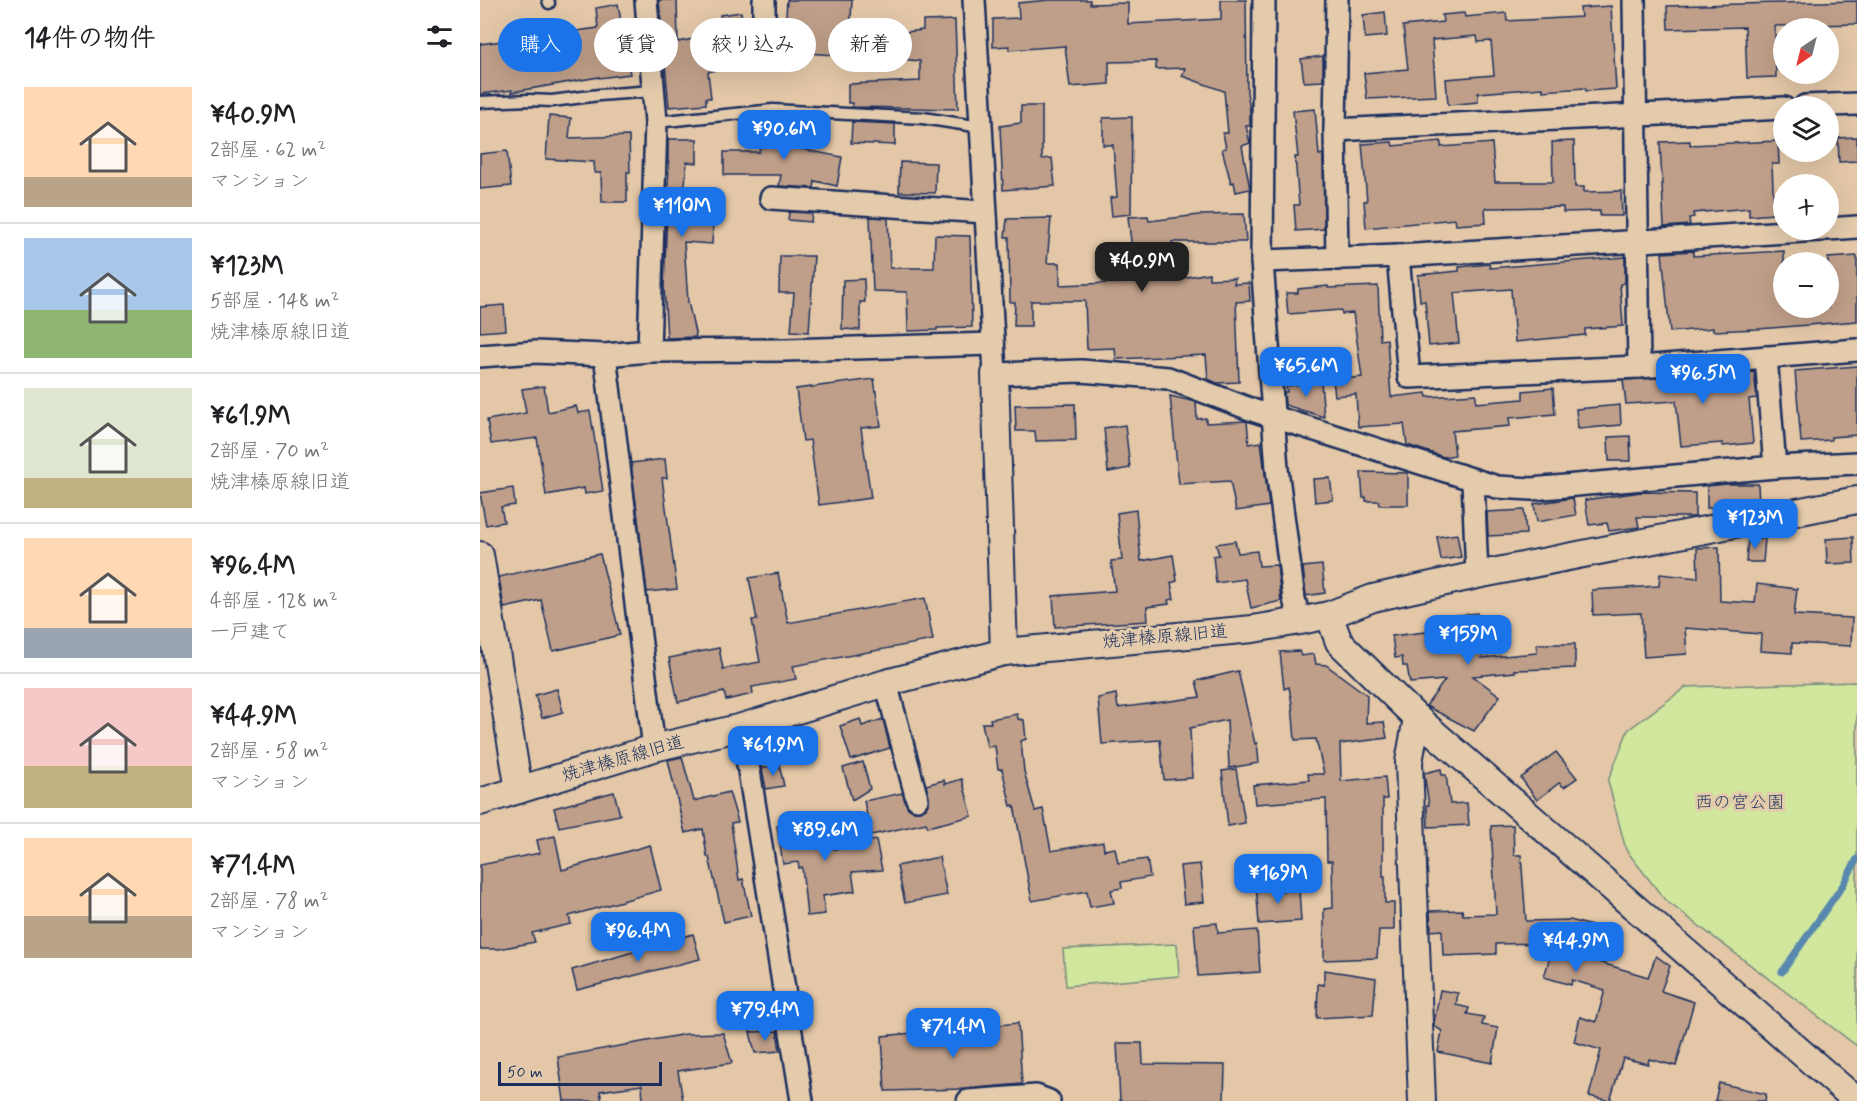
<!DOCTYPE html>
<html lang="ja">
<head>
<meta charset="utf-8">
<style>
  body { margin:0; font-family:Mynerve,"Klee One",sans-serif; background:#f6f6f6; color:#202124; height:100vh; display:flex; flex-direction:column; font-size:22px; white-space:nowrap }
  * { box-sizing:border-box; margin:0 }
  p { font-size:20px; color:#757577 }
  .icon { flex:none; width:33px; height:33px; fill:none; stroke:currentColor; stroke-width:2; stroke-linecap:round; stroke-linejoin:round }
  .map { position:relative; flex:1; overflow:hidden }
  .details { display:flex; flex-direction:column; background:#fff; width:480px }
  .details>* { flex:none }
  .hud { position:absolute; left:18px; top:18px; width:570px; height:54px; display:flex; gap:12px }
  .needle { width:39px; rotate:215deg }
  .buttons { position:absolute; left:1293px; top:18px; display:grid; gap:12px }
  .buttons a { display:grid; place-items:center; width:66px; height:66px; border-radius:50%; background:#fff; box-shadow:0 6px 24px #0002; font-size:30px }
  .scale { position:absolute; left:18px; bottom:15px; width:164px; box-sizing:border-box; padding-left:6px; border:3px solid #1b2f5e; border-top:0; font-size:16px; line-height:21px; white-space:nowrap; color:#1b2f5e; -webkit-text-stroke:4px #e3cbac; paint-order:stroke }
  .price { position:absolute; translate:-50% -51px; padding:0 14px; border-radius:12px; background:#1a73e8; color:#fff; font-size:20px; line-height:39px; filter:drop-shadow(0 2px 3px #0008) }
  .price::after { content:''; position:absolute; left:50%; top:36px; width:18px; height:14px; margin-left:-9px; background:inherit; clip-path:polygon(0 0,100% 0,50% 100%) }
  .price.selected { background:#222; color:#fff }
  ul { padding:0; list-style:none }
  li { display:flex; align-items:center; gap:18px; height:150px; padding:0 24px }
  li+li { border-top:2px solid #e0e0e0 }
  li span { display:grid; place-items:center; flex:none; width:168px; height:120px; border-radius:0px; color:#555 }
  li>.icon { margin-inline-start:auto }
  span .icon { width:72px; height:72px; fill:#fffc; stroke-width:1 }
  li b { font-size:26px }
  h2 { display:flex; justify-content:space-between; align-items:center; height:72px; padding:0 24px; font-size:26px }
  .chip { padding:0 21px; border-radius:27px; background:#fff; box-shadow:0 6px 24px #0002; font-size:21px; line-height:54px }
  .chip.selected { background:#1a73e8; color:#fff }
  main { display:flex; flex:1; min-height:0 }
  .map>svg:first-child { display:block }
  .green { fill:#d0e79d; stroke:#768b7e; stroke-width:1.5 }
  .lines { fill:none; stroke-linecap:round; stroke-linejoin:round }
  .stream { stroke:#5888ad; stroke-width:7 }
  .building { fill:#bf9f89; stroke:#1b2f5e; stroke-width:1.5 }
  .service-casing { stroke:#1b2f5e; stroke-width:15 }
  .minor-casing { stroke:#1b2f5e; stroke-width:26 }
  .tertiary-casing { stroke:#1b2f5e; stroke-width:30 }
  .service { stroke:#e3cbac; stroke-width:10 }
  .minor { stroke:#e3cbac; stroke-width:21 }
  .tertiary { stroke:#e3cbac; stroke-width:26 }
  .labels { text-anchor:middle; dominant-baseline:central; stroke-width:6; stroke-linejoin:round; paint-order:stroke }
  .street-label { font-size:18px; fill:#1b2f5e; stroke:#e3cbac }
  .park-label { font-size:18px; fill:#2d4164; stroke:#e3cbac }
</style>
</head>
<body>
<main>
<section class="details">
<h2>14件の物件<svg class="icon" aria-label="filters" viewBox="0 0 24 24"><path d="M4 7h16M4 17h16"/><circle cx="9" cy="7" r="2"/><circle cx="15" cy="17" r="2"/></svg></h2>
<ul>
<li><span style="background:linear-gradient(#ffd9b3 75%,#b9a48a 0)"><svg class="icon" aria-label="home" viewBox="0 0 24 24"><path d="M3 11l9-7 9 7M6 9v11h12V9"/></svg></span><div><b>¥40.9M</b><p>2部屋 · 62 m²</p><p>マンション</p></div></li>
<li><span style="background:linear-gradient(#a9c7e8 60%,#8fb573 0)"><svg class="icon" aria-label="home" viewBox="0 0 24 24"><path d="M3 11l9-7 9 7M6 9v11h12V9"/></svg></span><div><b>¥123M</b><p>5部屋 · 148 m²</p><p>焼津榛原線旧道</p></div></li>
<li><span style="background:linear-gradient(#dfe7d0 75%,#c2b280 0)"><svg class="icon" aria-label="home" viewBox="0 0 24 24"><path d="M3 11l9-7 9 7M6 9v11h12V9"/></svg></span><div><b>¥61.9M</b><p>2部屋 · 70 m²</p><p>焼津榛原線旧道</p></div></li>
<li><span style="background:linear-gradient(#ffd9b3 75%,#9aa5b1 0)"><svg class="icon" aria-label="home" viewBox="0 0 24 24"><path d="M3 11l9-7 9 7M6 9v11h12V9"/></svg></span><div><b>¥96.4M</b><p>4部屋 · 128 m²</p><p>一戸建て</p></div></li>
<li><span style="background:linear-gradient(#f6c9c9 65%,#c2b280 0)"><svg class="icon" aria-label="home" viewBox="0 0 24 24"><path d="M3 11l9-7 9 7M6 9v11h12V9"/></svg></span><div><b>¥44.9M</b><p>2部屋 · 58 m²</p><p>マンション</p></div></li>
<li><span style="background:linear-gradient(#ffd9b3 65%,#b9a48a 0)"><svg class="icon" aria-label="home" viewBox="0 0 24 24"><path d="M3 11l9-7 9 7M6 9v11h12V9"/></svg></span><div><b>¥71.4M</b><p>2部屋 · 78 m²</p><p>マンション</p></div></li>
</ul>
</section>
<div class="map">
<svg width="1377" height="1101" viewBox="0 0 1377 1101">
  <rect width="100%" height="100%" fill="#e3c7a7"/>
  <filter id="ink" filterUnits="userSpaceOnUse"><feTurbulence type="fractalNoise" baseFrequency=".0167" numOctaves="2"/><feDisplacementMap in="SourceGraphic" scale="12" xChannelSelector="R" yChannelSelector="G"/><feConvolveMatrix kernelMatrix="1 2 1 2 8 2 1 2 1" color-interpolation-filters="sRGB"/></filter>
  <g filter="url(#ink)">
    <g class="green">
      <path d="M1377 682V1046L1185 900 1146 850 1128 781 1148 730 1206 687Z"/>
      <path d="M697 944 699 976 586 986 583 949Z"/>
    </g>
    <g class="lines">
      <path class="stream" d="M1302 972 1363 885 1377 859"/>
    </g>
    <g class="building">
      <path d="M179 0H197L198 42 243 33 240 15 261 12 267 53 235 57 237 70 228 72 231 98H226V104L189 107Z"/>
      <path d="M307 0H372L369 56 326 53 328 33 305 31Z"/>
      <path d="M569 0H610V4L648 3V24L741 19V0H766L767 92 770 111V126H766L770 143 762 146 770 189 756 192 754 182 751 183 742 149 746 148 743 133H748L744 91 702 76 705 68 676 69V61L629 62V84L590 87 585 46 529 50V46L513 47V19L539 18 538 3Z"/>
      <path d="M1377 1V24L1295 26 1296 77 1267 78 1265 27 1188 29 1187 6Z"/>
      <path d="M138 4 150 74 119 78V77L32 92V90L0 94V44L118 28 116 8Z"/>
      <path d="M1131 6 1136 89 1106 91 1105 88 1063 91V88L998 93V102L968 105 966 79 1014 75 1011 41 998 42 997 36 952 40 956 96 887 99 884 73 928 69 923 26 963 22 962 15 984 13 985 17 1026 13 1027 21 1101 17 1100 8Z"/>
      <path d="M905 12 907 36 885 38 883 15Z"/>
      <path d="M475 20 478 109 372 107V103H368V84L440 81V61L408 58 407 34 443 30V21Z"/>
      <path d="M843 56V81L824 82 821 59Z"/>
      <path d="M541 106H562V159L572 158 575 186 523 190 520 126 541 123Z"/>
      <path d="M835 109 839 155 843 154 844 229 816 231 814 205H819L815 157H818L813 111Z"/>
      <path d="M69 116 91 118 89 138 149 136 150 172H147V202H122L121 173H115L114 162 66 159Z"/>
      <path d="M652 117 651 214 632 216 630 198 637 197 633 145H623V118Z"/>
      <path d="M285 118 304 121 300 145 362 157 357 186 335 181 334 188 299 186 301 175H244V152H279Z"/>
      <path d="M372 122 415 124V145L371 143Z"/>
      <path d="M1377 137V161L1359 162 1358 138Z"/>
      <path d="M188 139H217V163L207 162 203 206 234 208 232 244 204 242 208 302 216 337 187 338 184 287 189 162H188Z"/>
      <path d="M961 141V147L1012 143 1015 182H1073L1072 142 1094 141 1095 187H1104V192L1141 191 1142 216H1120V211L1083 212V207L1005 208 1006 223 976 225 975 219 886 228 884 201H887L882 144 912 142 913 146Z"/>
      <path d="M1210 141V145L1298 141 1299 164H1292L1294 214 1269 216V208L1213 213 1214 217 1209 218 1210 225 1184 227 1180 142Z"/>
      <path d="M27 151 31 186 0 189V154Z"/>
      <path d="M420 162 456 163 455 193 419 192Z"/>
      <path d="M309 212 332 213 331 222 308 220Z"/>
      <path d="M764 214 766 242H692L696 279 729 273V279L755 278 754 284 769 283 770 301 756 302 759 382 737 383 728 379 726 355 636 359 635 348 607 349 605 301H551V326H534L535 302H530L529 237H525L527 219 571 218 567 263H580V285L656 282 648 217 668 216 669 221 719 215Z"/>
      <path d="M390 217 408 218 410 268H454L455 235 490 236 492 327 457 328V330L428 331 427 292 393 291Z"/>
      <path d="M1213 251V256L1304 251V308H1348V258L1377 256V321L1278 329 1233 331V328L1190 332 1182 253Z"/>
      <path d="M300 256H334L329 332 311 331 314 293H299Z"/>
      <path d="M1145 257V283L1140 284 1143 326 1105 329V335L1035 342 1031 289 974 293 979 343 949 346 945 301H940L938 275 979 271V267L1009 264 1010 268Z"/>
      <path d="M384 279 385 302H380V330L362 329 363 280Z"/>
      <path d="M848 286V288L898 286 900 340 907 339 911 397 946 393 947 397 996 394V403L1043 399V391L1073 388 1075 414 1029 418 1030 426 972 431 975 455 964 457 927 445 924 424 878 427 876 394 855 396 853 380 882 377 873 313 862 314 861 310 808 314 806 293H818V289Z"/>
      <path d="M24 305 26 330 0 332V307Z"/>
      <path d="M1377 366V435L1351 437V440L1321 442 1315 371Z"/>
      <path d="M1274 372 1277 398 1269 399 1273 443 1243 446 1242 443 1201 446 1196 401 1146 404 1143 380Z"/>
      <path d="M394 379 401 426 381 428 391 498 339 505 330 440 323 441 316 389Z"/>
      <path d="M841 382 844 417 805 405 804 392H807L806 386Z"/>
      <path d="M64 386 68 412 96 406 98 413 110 411 123 491 105 494 104 488 66 495 57 438 11 444 7 420 46 413 42 389Z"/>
      <path d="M690 396 716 402 717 419 726 418V423L767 421 769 444 781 442 789 506 756 511 750 481 699 484Z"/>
      <path d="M595 404 596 440 556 441 555 431H536L535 405Z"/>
      <path d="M1140 405 1141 425 1098 429 1096 409Z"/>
      <path d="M645 425 650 468 628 472 624 428Z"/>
      <path d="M1150 436 1151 461H1129L1128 437Z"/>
      <path d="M185 459 187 478H182L197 589 167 592 151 463Z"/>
      <path d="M881 472 928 473V505H900L899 501H886V497L883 498Z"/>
      <path d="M850 478 853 500 835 502 833 479Z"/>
      <path d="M1247 484H1278L1279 504 1260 508H1227V486Z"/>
      <path d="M33 488 35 505 21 507 24 522 6 525 0 493Z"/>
      <path d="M1161 492 1215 493V517H1157L1159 527 1129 531 1127 523 1109 525 1105 500Z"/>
      <path d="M1093 498 1096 515 1057 522 1054 504Z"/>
      <path d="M656 510 661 561 693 555 697 581 691 583 694 599 688 600 689 604 667 607 668 621 575 627 573 596 635 591 631 561 642 560 637 513Z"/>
      <path d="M1044 510 1046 534 1008 536 1007 512Z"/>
      <path d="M977 534 981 557 961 560 957 537Z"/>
      <path d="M1268 537 1285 539 1283 562H1266Z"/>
      <path d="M1373 537 1374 563 1347 564 1346 539Z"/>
      <path d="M755 541 758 553 777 551 779 566 797 565 801 601 771 608 765 579 736 583 733 556 739 555 736 544Z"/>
      <path d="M1239 547 1240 601 1275 603 1277 584 1317 589 1314 615 1372 618 1371 646 1312 643V653L1280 651 1281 634 1205 628 1207 654 1164 657 1161 613 1113 615 1112 590 1179 586 1180 574 1218 578 1217 548Z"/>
      <path d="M120 554 140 635 73 651 61 600 24 608 19 577Z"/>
      <path d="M842 565 845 593 826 596 823 567Z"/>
      <path d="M298 573 308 623 445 598 453 640 313 666 316 679 272 687 273 694 246 700 244 692 198 702 189 658 239 648 243 669 280 662 272 620H277L269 578Z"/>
      <path d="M997 613 1002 658 1057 653V644H1095V668L1034 670 1035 672 993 676 1020 696 994 731 946 706 965 680 930 683 927 666H923L922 657 915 658 912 636 962 630 960 617Z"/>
      <path d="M819 651 821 656 834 654 836 664 846 665 887 695 886 723 904 722 907 738 860 744 861 781 905 777 907 799H903V876H905V903H914V930H899L897 958 844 960V909L853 908 852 861H847L846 799 775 804 773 785 829 780 828 774H844L836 739 815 740 812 704 809 687 804 689 800 652Z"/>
      <path d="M758 671 775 744 777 743 779 763 749 768 747 720 710 728 712 778 684 780 680 740 622 744 618 698 636 694 638 708 720 697 716 681Z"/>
      <path d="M77 689 83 712 62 718 55 695Z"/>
      <path d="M537 714 538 719 544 720 546 739 541 741 544 771 555 811 563 809 571 851 623 842 624 850 635 848 638 863 667 859 670 877 641 882 642 888 631 890 634 903 610 907 607 891 552 901 534 805 531 806 522 769H518L515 746 507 747 502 723H511L510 719Z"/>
      <path d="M380 719 382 726 403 719 410 748 371 760 360 726Z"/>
      <path d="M1076 752 1097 778 1084 787 1079 783 1057 800 1041 778Z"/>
      <path d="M202 757 214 801 249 792 258 822 251 823 259 880 263 879 271 916 244 922 229 857H227L223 829 205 833 188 760Z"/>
      <path d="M383 762 390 789 372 800 363 768Z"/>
      <path d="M299 764 304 786 286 789 282 768Z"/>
      <path d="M756 769 765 823 748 826 742 771Z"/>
      <path d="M961 769 962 775H966L970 804 987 803 989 825 948 827 947 805H949L944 773Z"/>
      <path d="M482 779 492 816 448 827 446 823 391 835 384 801 422 793 428 808 433 811H440L446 808 449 802 446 785 464 780 465 784Z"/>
      <path d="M134 792 140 815 79 827 74 808Z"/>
      <path d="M328 821 330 829 350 826 354 849 396 840 402 870 372 872 375 891 343 896 345 914 327 916 322 867 319 868 318 862 303 864 297 826Z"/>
      <path d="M1033 825 1034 855H1041L1046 921 1090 920 1123 929 1115 961 1168 977 1176 956 1190 966 1181 991 1214 1002 1196 1066 1169 1059 1168 1064 1143 1058 1130 1101 1109 1096 1121 1050 1094 1042 1100 1017 1116 1022 1125 990 1092 980 1091 985 1064 977 1074 943 1016 944V954L963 956 962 930 951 931 950 911 982 910 983 915 1016 914 1011 826Z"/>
      <path d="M75 836 82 870 170 845 181 890 89 916 91 924 52 933 55 942 19 949H0V865L60 853 57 840Z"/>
      <path d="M459 857 467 895 425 903 417 866Z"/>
      <path d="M720 864 724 902 704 904 700 866Z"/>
      <path d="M795 884 796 891 819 890 821 921 779 924 776 885Z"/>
      <path d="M737 923 738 933 777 930 780 972 718 976 714 925Z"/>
      <path d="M213 934 220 959 97 990 92 970Z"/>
      <path d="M844 970 896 978 893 1015 837 1018 838 984 844 985Z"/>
      <path d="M960 990 978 993 976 1005 989 1008 987 1014 1004 1017 1002 1025 1018 1028 1012 1063 958 1052 962 1031 954 1026V1023Z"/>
      <path d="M538 1023 542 1084 484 1089 405 1091 402 1036Z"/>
      <path d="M297 1031 300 1051 275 1053 270 1032Z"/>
      <path d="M243 1033 252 1063 198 1071 203 1101H163L162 1085 120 1091 122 1101H84L78 1057 206 1034Z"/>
      <path d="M637 1043H662L663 1064 745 1065 744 1101H640Z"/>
      <path d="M1239 1083 1286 1094 1285 1101H1235Z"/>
    </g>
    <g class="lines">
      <defs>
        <g id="service">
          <path d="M68 0 69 3"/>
          <path d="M0 102 49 100 72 101 119 95 173 91"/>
          <path d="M176 122 293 110 443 118 501 127"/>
        </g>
        <g id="minor">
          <path d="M166 0 176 122 169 351"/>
          <path d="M494 0 515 374 601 371 688 378 775 411 1017 487 1052 489 1295 467 1377 463"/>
          <path d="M784 0 782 261 797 469 814 599 820 621"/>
          <path d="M857 0 855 130 857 259"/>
          <path d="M1154 0 1159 367"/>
          <path d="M284 55V0"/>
          <path d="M1325 106 1377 104"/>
          <path d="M855 130 1304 108"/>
          <path d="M291 198 505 212"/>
          <path d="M1348 229 1377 227"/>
          <path d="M918 256 1341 230"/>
          <path d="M782 261 918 256 929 377 1159 367 1377 350"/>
          <path d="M125 355 174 748"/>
          <path d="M0 356 55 352 125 355 169 351 305 350 513 344"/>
          <path d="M1286 357 1295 467"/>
          <path d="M993 480 997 575"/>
          <path d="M406 683 437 799"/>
          <path d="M262 727 322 1101"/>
          <path d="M488 1101 556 1096 569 1101"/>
        </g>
        <g id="tertiary">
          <path d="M515 374 524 652"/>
          <path d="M0 555 39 790"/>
          <path d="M849 615 859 642 937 718 1377 1101"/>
          <path d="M937 718 929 762 942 1101"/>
          <path d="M0 802 174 748 262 727 406 683 524 652 773 629 820 621 849 615 893 598 997 575 1377 500"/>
        </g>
      </defs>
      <use href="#service" class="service-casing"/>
      <use href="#minor" class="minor-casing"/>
      <use href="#tertiary" class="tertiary-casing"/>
      <use href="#service" class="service"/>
      <use href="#minor" class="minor"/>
      <use href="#tertiary" class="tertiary"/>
    </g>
  </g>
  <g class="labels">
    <g class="street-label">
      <text transform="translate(685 637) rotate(-5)">焼津榛原線旧道</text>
      <text transform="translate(143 759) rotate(-16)">焼津榛原線旧道</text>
    </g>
    <g class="park-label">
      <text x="1260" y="803">西の宮公園</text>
    </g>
  </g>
</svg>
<div class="buttons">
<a><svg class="needle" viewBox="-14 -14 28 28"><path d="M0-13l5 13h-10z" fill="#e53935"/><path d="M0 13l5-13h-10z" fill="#757577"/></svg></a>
<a><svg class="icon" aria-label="layers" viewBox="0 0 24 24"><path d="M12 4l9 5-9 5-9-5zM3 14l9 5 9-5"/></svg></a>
<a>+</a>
<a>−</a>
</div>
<div class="scale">50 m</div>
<b class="price" style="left:304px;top:161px">¥90.6M</b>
<b class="price" style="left:202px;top:238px">¥110M</b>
<b class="price selected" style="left:662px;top:293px">¥40.9M</b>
<b class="price" style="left:826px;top:398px">¥65.6M</b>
<b class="price" style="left:1223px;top:405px">¥96.5M</b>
<b class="price" style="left:1275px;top:550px">¥123M</b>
<b class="price" style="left:988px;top:666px">¥159M</b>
<b class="price" style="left:293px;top:777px">¥61.9M</b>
<b class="price" style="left:345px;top:862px">¥89.6M</b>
<b class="price" style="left:798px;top:905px">¥169M</b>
<b class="price" style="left:158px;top:963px">¥96.4M</b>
<b class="price" style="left:1096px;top:973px">¥44.9M</b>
<b class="price" style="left:285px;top:1042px">¥79.4M</b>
<b class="price" style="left:473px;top:1059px">¥71.4M</b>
<div class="hud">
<a class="chip selected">購入</a>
<a class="chip">賃貸</a>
<a class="chip">絞り込み</a>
<a class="chip">新着</a>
</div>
</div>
</main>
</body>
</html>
